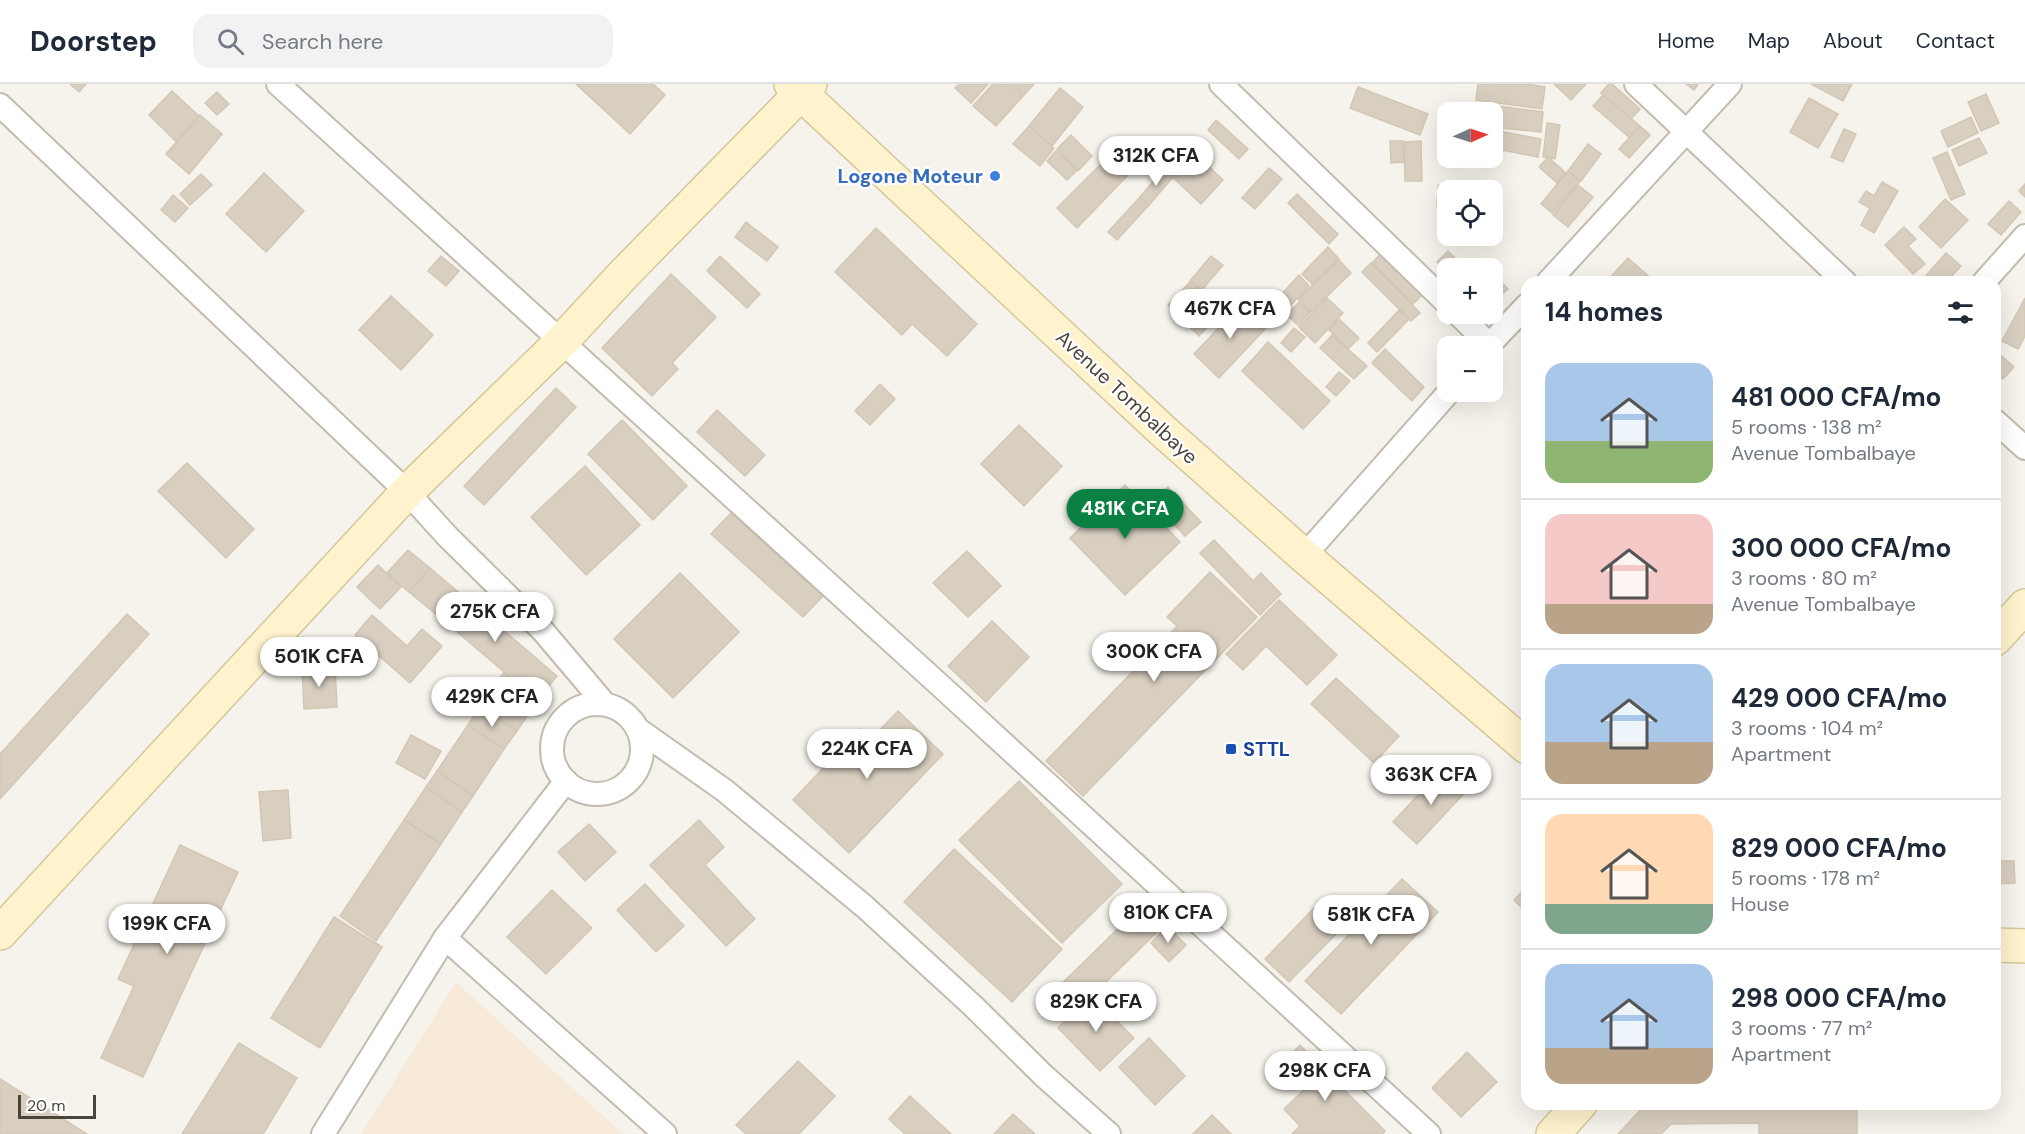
<!DOCTYPE html>
<html lang="en">
<head>
<meta charset="utf-8">
<style>
  body { margin:0; font-family:"DM Sans",sans-serif; background:#f2f2f3; color:#1f2937; height:100vh; display:flex; flex-direction:column; font-size:22px; white-space:nowrap }
  * { box-sizing:border-box; margin:0 }
  p { font-size:20px; color:#747a83 }
  .icon { flex:none; width:33px; height:33px; fill:none; stroke:currentColor; stroke-width:2; stroke-linecap:round; stroke-linejoin:round }
  .map { position:relative; flex:1; overflow:hidden }
  .drawer { position:absolute; left:1521px; top:192px; width:480px; height:834px; display:flex; flex-direction:column; background:#fff; border-radius:18px; box-shadow:0 6px 24px #0002 }
  .drawer>* { flex:none }
  .needle { width:39px; rotate:87deg }
  .buttons { position:absolute; left:1437px; top:18px; display:grid; gap:12px }
  .buttons a { display:grid; place-items:center; width:66px; height:66px; border-radius:12px; background:#fff; box-shadow:0 6px 24px #0002; font-size:30px }
  .scale { position:absolute; left:18px; bottom:15px; width:78px; box-sizing:border-box; padding-left:6px; border:3px solid #4b4439; border-top:0; font-size:16px; line-height:21px; white-space:nowrap; color:#4b4439; -webkit-text-stroke:4px #fff; paint-order:stroke }
  .price { position:absolute; translate:-50% -51px; padding:0 14px; border-radius:21px; background:#fff; color:#222; font-size:20px; line-height:39px; filter:drop-shadow(0 2px 3px #0008) }
  .price::after { content:''; position:absolute; left:50%; top:36px; width:18px; height:14px; margin-left:-9px; background:inherit; clip-path:polygon(0 0,100% 0,50% 100%) }
  .price.on { background:#0b8043; color:#fff }
  ul { padding:0; list-style:none }
  li { display:flex; align-items:center; gap:18px; height:150px; padding:0 24px }
  li+li { border-top:2px solid #e0e1e3 }
  li span { display:grid; place-items:center; flex:none; width:168px; height:120px; border-radius:18px; color:#555 }
  li>.icon { margin-inline-start:auto }
  span .icon { width:72px; height:72px; fill:#fffc; stroke-width:1 }
  li b { font-size:26px }
  h2 { display:flex; justify-content:space-between; align-items:center; height:72px; padding:0 24px; font-size:26px }
  header { display:flex; align-items:center; gap:36px; box-sizing:border-box; height:84px; padding:0 30px; background:#fff; border-bottom:2px solid #e0e1e3 }
  header strong { font-size:28px }
  nav { display:flex; gap:33px; margin-inline-start:auto; font-size:21px }
  .search { width:420px; height:54px; background:#f2f2f3; display:flex; align-items:center; gap:15px; box-sizing:border-box; padding:0 21px; border-radius:18px; color:#747a83; font-size:22px }
  .map>svg:first-child { display:block }
  .commercial { fill:#f7ead8 }
  .building { fill:#d8cfc1; stroke:#d3c7b4; stroke-width:1.5 }
  .lines { fill:none; stroke-linecap:round; stroke-linejoin:round }
  .street-casing { stroke:#c2bbae; stroke-width:26 }
  .secondary-casing { stroke:#d6c79b; stroke-width:36 }
  .street { stroke:#fff; stroke-width:22 }
  .secondary { stroke:#fff3cd; stroke-width:33 }
  .shop-dot { fill:#3f7fe0; stroke:#fff; stroke-width:2 }
  .transit-dot { fill:#1a4fb4; stroke:#fff; stroke-width:2 }
  .labels { text-anchor:middle; dominant-baseline:central; stroke-width:4.5; stroke-linejoin:round; paint-order:stroke }
  .shop-label { font-size:20px; font-weight:bold; fill:#366cbe; stroke:#fff; text-anchor:end }
  .street-label { font-size:20px; fill:#4b4439; stroke:#fff }
  .transit-label { font-size:20px; font-weight:bold; fill:#164399; stroke:#fff; text-anchor:start }
</style>
</head>
<body>
<header>
<strong>Doorstep</strong>
<div class="search"><svg class="icon" aria-label="search" viewBox="0 0 24 24"><circle cx="10" cy="10" r="6"/><path d="M15 15l6 6"/></svg>Search here</div>
<nav><a>Home</a><a>Map</a><a>About</a><a>Contact</a></nav>
</header>
<div class="map">
<svg width="2025" height="1050" viewBox="0 0 2025 1050">
  <rect width="100%" height="100%" fill="#f6f3ec"/>
  <path class="commercial" d="M456 898 623 1050H361Z"/>
  <g class="building">
    <path d="M70 0H86L79 8Z"/>
    <path d="M576 0H653L665 11 630 50Z"/>
    <path d="M959 0H988L971 19 955 4Z"/>
    <path d="M993 0H1009L1023 12 996 42 973 22Z"/>
    <path d="M1012 0H1034L1024 11Z"/>
    <path d="M1478 0H1526L1545 3 1542 25 1476 16Z"/>
    <path d="M1554 0H1586L1571 16Z"/>
    <path d="M1609 0H1612L1640 25 1631 35 1601 9Z"/>
    <path d="M1686 0H1698L1694 6Z"/>
    <path d="M1811 0H1852L1843 17Z"/>
    <path d="M1358 3 1428 30 1420 51 1350 24Z"/>
    <path d="M1060 4 1083 23 1052 62 1029 42Z"/>
    <path d="M172 7 214 46 190 71 149 31Z"/>
    <path d="M217 8 229 20 217 31 205 19Z"/>
    <path d="M1986 10 1999 39 1981 47 1968 18Z"/>
    <path d="M1603 11 1640 42 1630 54 1593 22Z"/>
    <path d="M1809 14 1838 30 1818 64 1790 48Z"/>
    <path d="M1489 21 1543 28 1541 48 1492 43V28H1488Z"/>
    <path d="M200 31 222 50 189 90 166 70Z"/>
    <path d="M1971 33 1978 49 1948 63 1941 47Z"/>
    <path d="M1216 36 1248 65 1239 75 1208 46Z"/>
    <path d="M1547 39 1560 41 1555 75 1543 73Z"/>
    <path d="M1029 42 1054 64 1040 82 1013 60Z"/>
    <path d="M1640 42 1650 51 1629 74 1619 65Z"/>
    <path d="M1844 45 1856 50 1843 78 1831 73Z"/>
    <path d="M1499 47 1541 55 1538 73 1496 65Z"/>
    <path d="M1071 51 1092 72 1078 87 1057 65Z"/>
    <path d="M1979 54 1987 69 1959 82 1952 66Z"/>
    <path d="M1390 57H1403L1404 78 1391 79Z"/>
    <path d="M1421 57 1422 97H1405L1404 58Z"/>
    <path d="M1588 60 1601 70 1581 97 1568 87Z"/>
    <path d="M1186 61 1223 96 1201 120 1164 85Z"/>
    <path d="M1056 67 1077 86 1067 96 1047 77Z"/>
    <path d="M1947 68 1965 110 1951 116 1933 74Z"/>
    <path d="M1110 71 1129 90 1077 144 1057 124Z"/>
    <path d="M1548 73 1566 89 1557 99 1539 83Z"/>
    <path d="M1269 84 1282 95 1255 125 1242 114Z"/>
    <path d="M1164 85 1173 93 1149 121 1140 113Z"/>
    <path d="M1568 87 1580 97 1552 129 1541 120Z"/>
    <path d="M264 89 304 127 266 168 226 130Z"/>
    <path d="M201 90 212 101 190 121 180 110Z"/>
    <path d="M1882 98 1898 107 1874 149 1861 141 1870 124 1859 118 1866 107 1874 112Z"/>
    <path d="M2025 100V113L2019 107Z"/>
    <path d="M1438 101 1456 102V106H1448V124L1437 123Z"/>
    <path d="M1578 101 1593 113 1568 143 1553 131Z"/>
    <path d="M1297 110 1338 150 1329 160 1288 119Z"/>
    <path d="M173 111 188 124 175 138 161 126Z"/>
    <path d="M1492 111 1497 112 1493 130H1492Z"/>
    <path d="M1140 113 1149 121 1117 156 1108 148Z"/>
    <path d="M1945 115 1968 136 1941 164 1919 143Z"/>
    <path d="M2009 117 2021 128 2001 151 1988 140Z"/>
    <path d="M746 138 778 163 767 177 735 153Z"/>
    <path d="M1904 143 1916 155 1908 162 1925 180 1913 190 1885 161Z"/>
    <path d="M876 144 977 240 947 272 912 240 902 251 835 188Z"/>
    <path d="M1328 163 1339 175 1313 201 1302 190Z"/>
    <path d="M1383 167 1425 208 1413 220 1372 179Z"/>
    <path d="M1448 167 1465 184H1448V188L1437 178Z"/>
    <path d="M1946 169 1961 182 1946 198H1926L1923 195Z"/>
    <path d="M441 172 459 187 446 202 428 187Z"/>
    <path d="M720 172 760 210 747 224 707 187Z"/>
    <path d="M1211 172 1223 181 1201 207 1190 197Z"/>
    <path d="M1628 174 1655 198H1606Z"/>
    <path d="M1339 176 1351 189 1311 228 1298 215Z"/>
    <path d="M1371 179 1420 229 1411 237 1362 188Z"/>
    <path d="M1492 189 1508 205 1500 212 1492 204Z"/>
    <path d="M671 190 716 233 672 279 678 285 652 312 602 264Z"/>
    <path d="M1299 191 1309 202 1289 223 1279 213Z"/>
    <path d="M1191 197 1222 227 1199 252 1168 221Z"/>
    <path d="M391 212 433 251 401 286 359 246Z"/>
    <path d="M1327 214 1343 229 1315 259 1299 243Z"/>
    <path d="M2025 214V252L2018 265 2002 257Z"/>
    <path d="M1299 218 1310 229 1298 241 1287 231Z"/>
    <path d="M1242 219 1267 243 1219 294 1194 270Z"/>
    <path d="M1399 226 1409 235 1377 268 1368 259Z"/>
    <path d="M1339 235 1359 254 1348 265 1329 246Z"/>
    <path d="M1294 244 1305 253 1291 268 1281 259Z"/>
    <path d="M1332 251 1367 282 1354 295 1320 264Z"/>
    <path d="M1268 258 1330 317 1303 345 1242 287Z"/>
    <path d="M1385 265 1424 303 1412 317 1372 279Z"/>
    <path d="M1995 266 2014 283 2003 295 1995 288Z"/>
    <path d="M1339 288 1350 297 1336 312 1326 303Z"/>
    <path d="M880 300 895 315 870 341 855 327Z"/>
    <path d="M556 304 576 323 484 421 464 402Z"/>
    <path d="M717 326 765 371 745 392 697 348Z"/>
    <path d="M622 336 687 402 653 436 588 370Z"/>
    <path d="M1019 341 1062 382 1024 422 981 380Z"/>
    <path d="M187 379 254 445 226 474 158 407Z"/>
    <path d="M585 382 640 441 586 491 531 433Z"/>
    <path d="M1125 401 1180 458 1125 511 1070 454Z"/>
    <path d="M1168 403 1201 438 1185 452 1153 418Z"/>
    <path d="M731 429 823 512 803 533 711 450Z"/>
    <path d="M1214 456 1253 497 1261 489 1281 510 1260 531 1200 469Z"/>
    <path d="M408 466 430 484 409 508 387 489Z"/>
    <path d="M967 467 1001 502 968 533 933 499Z"/>
    <path d="M378 481 401 503 380 525 357 503Z"/>
    <path d="M430 484 457 507 437 531 409 508Z"/>
    <path d="M1210 488 1257 533 1083 712 1046 677 1177 542 1167 533Z"/>
    <path d="M680 489 739 548 673 614 614 555Z"/>
    <path d="M457 507 557 592 542 610 520 592 515 597 437 531Z"/>
    <path d="M1279 516 1337 571 1307 601 1266 562 1243 586 1226 570Z"/>
    <path d="M127 530 149 550 0 715V670Z"/>
    <path d="M372 531 407 562 422 545 442 562 410 599 355 551Z"/>
    <path d="M992 537 1029 573 986 618 948 582Z"/>
    <path d="M335 583 337 623 304 625 302 584Z"/>
    <path d="M504 588 515 597 520 592 542 610 517 647 480 622Z"/>
    <path d="M1336 594 1399 652 1374 679 1311 620Z"/>
    <path d="M480 622 517 647 504 665 468 641Z"/>
    <path d="M898 627 943 670 849 769 793 716 860 645 871 655Z"/>
    <path d="M468 641 504 665 473 712 437 687Z"/>
    <path d="M411 651 441 667 425 695 396 679Z"/>
    <path d="M437 687 473 712 462 728 426 703Z"/>
    <path d="M1454 687 1470 703 1417 760 1393 738 1434 694 1441 700Z"/>
    <path d="M1019 697 1122 800 1062 859 959 756Z"/>
    <path d="M426 703 462 728 441 760 404 736Z"/>
    <path d="M288 706 291 754 263 757 259 708Z"/>
    <path d="M404 736 441 760 376 857 340 832Z"/>
    <path d="M699 736 724 763 705 781 755 835 726 862 650 781Z"/>
    <path d="M589 740 616 768 585 797 558 768Z"/>
    <path d="M180 761 238 788 143 993 101 974 134 902 118 895Z"/>
    <path d="M954 765 1062 865 1012 918 904 818Z"/>
    <path d="M1995 777H2014L2015 799 1995 800Z"/>
    <path d="M1402 795 1438 828 1341 930 1305 897Z"/>
    <path d="M645 800 684 842 656 868 617 826Z"/>
    <path d="M1527 802V829L1514 816Z"/>
    <path d="M552 806 592 844 546 890 507 853Z"/>
    <path d="M1316 822 1340 846 1289 898 1265 875Z"/>
    <path d="M1136 827 1157 848 1067 936 1046 915Z"/>
    <path d="M334 833 382 863 320 964 271 934Z"/>
    <path d="M1167 842 1186 861 1169 878 1151 859Z"/>
    <path d="M1091 911 1134 954 1100 987 1058 944Z"/>
    <path d="M1149 954 1185 992 1155 1021 1119 983Z"/>
    <path d="M239 959 297 994 263 1050H182Z"/>
    <path d="M1300 961 1385 1047 1382 1050H1292L1300 1042 1284 1025 1308 1002 1284 977Z"/>
    <path d="M1467 968 1497 998 1461 1033 1432 1004Z"/>
    <path d="M798 977 835 1012 799 1050H746L736 1041Z"/>
    <path d="M0 995 87 1050H0Z"/>
    <path d="M910 1012 951 1050H905L889 1035Z"/>
    <path d="M1646 1020H1857V1050H1759V1039L1671 1040 1661 1050H1618Z"/>
    <path d="M1013 1030 1035 1050H994Z"/>
    <path d="M1212 1031 1231 1050H1193Z"/>
  </g>
  <g class="lines">
    <defs>
      <g id="street">
        <path d="M278 0 944 605 1429 1050"/>
        <path d="M1221 0 1448 220"/>
        <path d="M1636 0 1845 198"/>
        <path d="M0 21 407 408 448 453 543 547 604 619"/>
        <path d="M1548 198 1730 0"/>
        <path d="M1984 198 2025 152"/>
        <path d="M1458 230 1490 261"/>
        <path d="M1488 262 1527 221"/>
        <path d="M1995 337 2025 364"/>
        <path d="M1304 472 1449 308"/>
        <circle cx="597" cy="665" r="45"/>
        <path d="M639 646 724 706 865 823 972 921 1043 991 1109 1050"/>
        <path d="M445 854 665 1050"/>
        <path d="M323 1050 445 854 566 697"/>
      </g>
      <g id="secondary">
        <path d="M791 0 1163 347 1304 472 1527 663"/>
        <path d="M1995 555 2025 522"/>
        <path d="M0 849 407 408 561 258 623 191 810 0"/>
        <path d="M1995 861 2025 862"/>
        <path d="M1553 1050 1580 1020"/>
      </g>
    </defs>
    <use href="#street" class="street-casing"/>
    <use href="#secondary" class="secondary-casing"/>
    <use href="#street" class="street"/>
    <use href="#secondary" class="secondary"/>
  </g>
  <circle class="shop-dot" cx="995" cy="92" r="6"/>
  <rect class="transit-dot" x="1225" y="659" width="12" height="12" rx="3"/>
  <g class="labels">
    <g class="shop-label">
      <text x="983" y="92">Logone Moteur</text>
    </g>
    <g class="street-label">
      <text transform="translate(1127 313) rotate(43)">Avenue Tombalbaye</text>
    </g>
    <g class="transit-label">
      <text x="1243" y="665">STTL</text>
    </g>
  </g>
</svg>
<div class="buttons">
<a><svg class="needle" viewBox="-14 -14 28 28"><path d="M0-13l5 13h-10z" fill="#e53935"/><path d="M0 13l5-13h-10z" fill="#747a83"/></svg></a>
<a><svg class="icon" aria-label="locate" viewBox="0 0 24 24"><circle cx="12" cy="12" r="6"/><path d="M12 2v4M12 18v4M2 12h4M18 12h4"/></svg></a>
<a>+</a>
<a>−</a>
</div>
<div class="scale">20 m</div>
<b class="price" style="left:1156px;top:103px">312K CFA</b>
<b class="price" style="left:1230px;top:256px">467K CFA</b>
<b class="price on" style="left:1125px;top:456px">481K CFA</b>
<b class="price" style="left:495px;top:559px">275K CFA</b>
<b class="price" style="left:1154px;top:599px">300K CFA</b>
<b class="price" style="left:319px;top:604px">501K CFA</b>
<b class="price" style="left:492px;top:644px">429K CFA</b>
<b class="price" style="left:867px;top:696px">224K CFA</b>
<b class="price" style="left:1431px;top:722px">363K CFA</b>
<b class="price" style="left:1168px;top:860px">810K CFA</b>
<b class="price" style="left:1371px;top:862px">581K CFA</b>
<b class="price" style="left:167px;top:871px">199K CFA</b>
<b class="price" style="left:1096px;top:949px">829K CFA</b>
<b class="price" style="left:1325px;top:1018px">298K CFA</b>
<section class="drawer">
<h2>14 homes<svg class="icon" aria-label="filters" viewBox="0 0 24 24"><path d="M4 7h16M4 17h16"/><circle cx="9" cy="7" r="2"/><circle cx="15" cy="17" r="2"/></svg></h2>
<ul>
<li><span style="background:linear-gradient(#a9c7e8 65%,#8fb573 0)"><svg class="icon" aria-label="home" viewBox="0 0 24 24"><path d="M3 11l9-7 9 7M6 9v11h12V9"/></svg></span><div><b>481 000 CFA/mo</b><p>5 rooms · 138 m²</p><p>Avenue Tombalbaye</p></div></li>
<li><span style="background:linear-gradient(#f6c9c9 75%,#b9a48a 0)"><svg class="icon" aria-label="home" viewBox="0 0 24 24"><path d="M3 11l9-7 9 7M6 9v11h12V9"/></svg></span><div><b>300 000 CFA/mo</b><p>3 rooms · 80 m²</p><p>Avenue Tombalbaye</p></div></li>
<li><span style="background:linear-gradient(#a9c7e8 65%,#b9a48a 0)"><svg class="icon" aria-label="home" viewBox="0 0 24 24"><path d="M3 11l9-7 9 7M6 9v11h12V9"/></svg></span><div><b>429 000 CFA/mo</b><p>3 rooms · 104 m²</p><p>Apartment</p></div></li>
<li><span style="background:linear-gradient(#ffd9b3 75%,#7fa58c 0)"><svg class="icon" aria-label="home" viewBox="0 0 24 24"><path d="M3 11l9-7 9 7M6 9v11h12V9"/></svg></span><div><b>829 000 CFA/mo</b><p>5 rooms · 178 m²</p><p>House</p></div></li>
<li><span style="background:linear-gradient(#a9c7e8 70%,#b9a48a 0)"><svg class="icon" aria-label="home" viewBox="0 0 24 24"><path d="M3 11l9-7 9 7M6 9v11h12V9"/></svg></span><div><b>298 000 CFA/mo</b><p>3 rooms · 77 m²</p><p>Apartment</p></div></li>
</ul>
</section>
</div>
</body>
</html>
